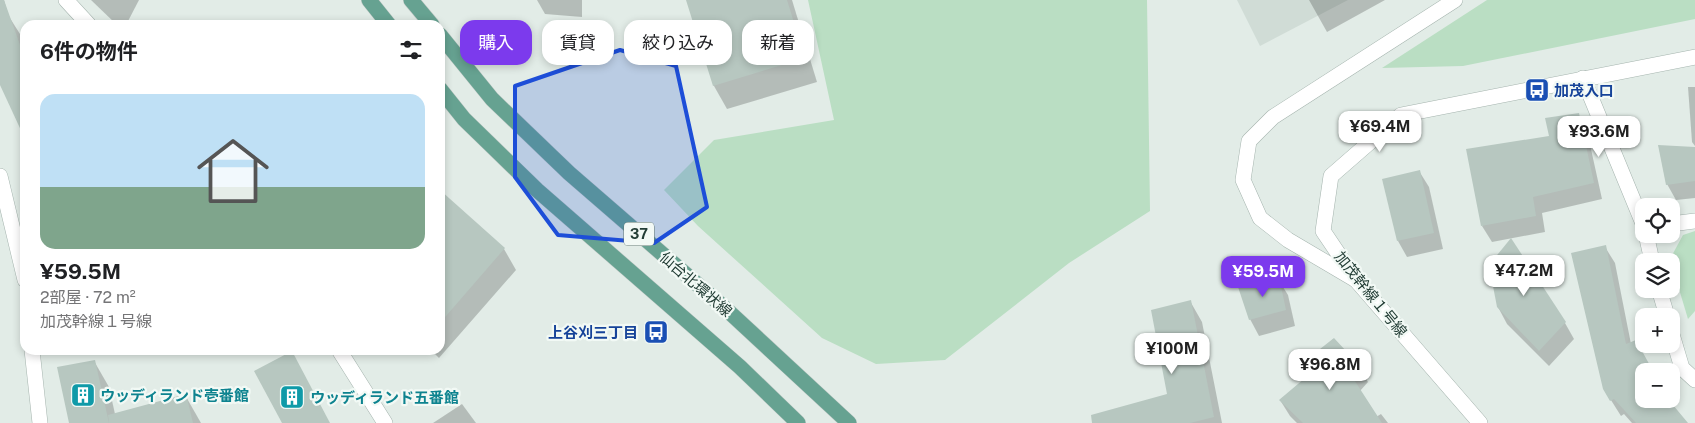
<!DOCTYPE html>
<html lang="ja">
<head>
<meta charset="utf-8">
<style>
  body { margin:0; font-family:"Public Sans","Noto Sans JP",sans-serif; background:#f2f2f2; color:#202124; height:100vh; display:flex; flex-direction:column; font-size:19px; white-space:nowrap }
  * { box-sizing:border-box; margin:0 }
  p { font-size:16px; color:#757577 }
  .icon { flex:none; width:28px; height:28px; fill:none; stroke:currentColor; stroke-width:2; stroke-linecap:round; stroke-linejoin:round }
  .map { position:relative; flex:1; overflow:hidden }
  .sheet { position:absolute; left:20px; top:20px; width:425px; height:335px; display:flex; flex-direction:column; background:#fff; border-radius:15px; box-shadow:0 2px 8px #0003 }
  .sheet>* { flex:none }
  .guide { position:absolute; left:460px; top:20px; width:475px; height:45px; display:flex; gap:10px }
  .controls { position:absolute; left:1635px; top:198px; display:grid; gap:10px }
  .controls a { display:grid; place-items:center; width:45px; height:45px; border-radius:10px; background:#fff; box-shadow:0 2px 8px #0003; font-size:25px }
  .price { position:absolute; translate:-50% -42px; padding:0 11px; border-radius:10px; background:#fff; color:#222; font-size:16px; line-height:32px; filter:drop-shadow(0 1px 2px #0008) }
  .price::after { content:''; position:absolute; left:50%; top:30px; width:15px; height:11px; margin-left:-8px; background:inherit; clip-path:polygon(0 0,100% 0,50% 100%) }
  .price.on { background:#7c3aed; color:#fff }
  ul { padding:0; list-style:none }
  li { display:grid; align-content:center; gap:10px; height:265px; padding:0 20px }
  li+li { border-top:1px solid #e0e0e0 }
  li span { display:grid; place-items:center; height:155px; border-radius:15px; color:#555 }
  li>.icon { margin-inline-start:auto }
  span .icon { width:90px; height:90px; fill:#fffc; stroke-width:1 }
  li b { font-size:21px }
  h2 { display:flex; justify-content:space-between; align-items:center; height:60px; padding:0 20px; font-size:21px }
  .chip { padding:0 18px; border-radius:15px; background:#fff; box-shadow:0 2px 8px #0003; font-size:18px; line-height:45px }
  .chip.on { background:#7c3aed; color:#fff }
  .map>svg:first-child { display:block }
  .built { fill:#d0dcd6 }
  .green { fill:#badec3 }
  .shadow { fill:#0003 }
  .building { fill:#b7c7c0 }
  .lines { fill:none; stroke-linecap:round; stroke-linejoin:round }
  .service-casing { stroke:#a5b4ae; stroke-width:16 }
  .minor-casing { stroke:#a5b4ae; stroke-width:16 }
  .tertiary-casing { stroke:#a5b4ae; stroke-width:16 }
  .primary-casing { stroke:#c1c9c6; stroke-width:16 }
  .service { stroke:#fff; stroke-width:15 }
  .minor { stroke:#fff; stroke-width:15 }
  .tertiary { stroke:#fff; stroke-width:15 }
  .primary { stroke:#66a291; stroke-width:15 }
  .marked { fill:#1d4ed8; fill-opacity:0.2; stroke:#1d4ed8; stroke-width:4; stroke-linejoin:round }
  .labels { text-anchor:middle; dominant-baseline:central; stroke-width:4.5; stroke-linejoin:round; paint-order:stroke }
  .shield { fill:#f2f9f5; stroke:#60756f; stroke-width:1 }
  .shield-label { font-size:14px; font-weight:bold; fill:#223d35 }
  .transit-label { font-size:15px; font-weight:bold; fill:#164399; stroke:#f2f9f5; text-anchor:start }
  .street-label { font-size:15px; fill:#223d35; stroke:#f2f9f5 }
  .culture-label { font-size:15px; font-weight:bold; fill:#0d838f; stroke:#f2f9f5; text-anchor:start }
</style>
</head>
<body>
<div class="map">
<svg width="1695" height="423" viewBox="0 0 1695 423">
  <rect width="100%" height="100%" fill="#e2ece7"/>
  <path class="built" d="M1237 0H1348L1260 46Z"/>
  <g class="green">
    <path d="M808 0H1147L1150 211 1069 263 945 360 876 364 822 338 698 226 664 190 714 140 834 120Z"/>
    <path d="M1487 0H1695V19L1463 66 1382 68Z"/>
    <path d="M1695 231V311L1688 319 1670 259 1683 235Z"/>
  </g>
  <g class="shadow">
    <path d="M0 0H4L8 15 20 34 25 50V137L0 82Z"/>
    <path d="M91 0H139L126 25H117Z"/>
    <path d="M537 0H582V17L545 14Z"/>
    <path d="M688 0H792L817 82 727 109 714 86Z"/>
    <path d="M1309 0H1385L1327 32Z"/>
    <path d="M1688 87H1695V146L1692 142Z"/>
    <path d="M1578 115 1587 131 1602 199 1542 213 1545 232 1492 242 1482 226 1550 137Z"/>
    <path d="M1695 148V198L1676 200 1667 184Z"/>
    <path d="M1419 171 1429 187 1443 249 1407 257 1398 241Z"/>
    <path d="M440 192 504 249 516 270 439 358 431 350H440Z"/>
    <path d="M1605 247 1615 263 1631 344 1636 342 1652 371H1644V399H1666L1687 423H1632L1624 414 1621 416 1604 389Z"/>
    <path d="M1278 279 1288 295 1295 326 1259 336 1250 319Z"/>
    <path d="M1190 301 1202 322 1222 423H1131L1169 395Z"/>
    <path d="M1498 307 1565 323 1574 339 1549 366 1507 324Z"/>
    <path d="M1333 339 1358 366 1368 382 1360 391 1376 417 1381 414 1388 423H1297L1290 416 1280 400 1312 374Z"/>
    <path d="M94 361 109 387 117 423H70Z"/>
    <path d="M185 395 201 423H151Z"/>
    <path d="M462 404 476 423H433Z"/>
  </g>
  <g class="building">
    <path d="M0 0H4L25 59V139L0 85Z"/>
    <path d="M686 0H787L805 58 713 86Z"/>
    <path d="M1579 113 1594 183 1533 197 1536 216 1481 226 1466 149 1549 136 1545 118Z"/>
    <path d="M1658 145 1695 147V181L1666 185Z"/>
    <path d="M1420 170 1434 233 1397 241 1382 179Z"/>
    <path d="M440 190 505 248 440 323Z"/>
    <path d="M1511 238 1566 322 1539 351 1497 307 1489 265Z"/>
    <path d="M1606 245 1626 344 1636 340 1653 371H1644V399H1668L1688 423H1636L1614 399 1610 401 1603 389 1571 253Z"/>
    <path d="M1279 277 1286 310 1249 320 1238 287Z"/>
    <path d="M1191 300 1214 417 1190 423H1092L1091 415 1167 394 1151 310Z"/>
    <path d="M1334 338 1359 365 1351 375 1382 423H1303L1279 400 1311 373 1306 360Z"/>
    <path d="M292 351 330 423H282L254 371Z"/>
    <path d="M95 360 109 423H69L57 367Z"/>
    <path d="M186 394 193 423H109L108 415Z"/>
  </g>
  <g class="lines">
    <defs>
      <path id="service" d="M1356 280 1288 240 1260 218 1243 180 1249 141 1273 117 1455 0"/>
      <g id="minor">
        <path d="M1583 78 1644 226"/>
        <path d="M0 176 25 280"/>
        <path d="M1671 224 1695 221"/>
        <path d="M1646 234 1652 261"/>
        <path d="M1659 289 1667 316"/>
        <path d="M1671 331 1682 368 1695 380"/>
        <path d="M32 350 40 423"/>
      </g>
      <g id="tertiary">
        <path d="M66 0 89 25"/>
        <path d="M339 350 385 423"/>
        <path d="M1480 423 1356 280 1323 231 1331 176 1401 115 1695 57"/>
      </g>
      <g id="primary">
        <path d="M369 0 389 25"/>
        <path d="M411 0 432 25"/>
        <path d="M440 35 492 99 569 173 727 310 849 423"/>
        <path d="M440 89 464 119 537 190 740 367 798 423"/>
      </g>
    </defs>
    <use href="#service" class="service-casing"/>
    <use href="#minor" class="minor-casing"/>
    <use href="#tertiary" class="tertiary-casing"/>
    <use href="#primary" class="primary-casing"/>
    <use href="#service" class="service"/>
    <use href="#minor" class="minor"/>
    <use href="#tertiary" class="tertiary"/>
    <use href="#primary" class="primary"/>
  </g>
  <path class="marked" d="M620 50 676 66 707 207 654 243 558 235 515 177V86Z"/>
  <defs>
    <symbol id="bus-square" viewBox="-11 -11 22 22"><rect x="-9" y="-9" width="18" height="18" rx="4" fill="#1a4fb4" stroke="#f2f9f5"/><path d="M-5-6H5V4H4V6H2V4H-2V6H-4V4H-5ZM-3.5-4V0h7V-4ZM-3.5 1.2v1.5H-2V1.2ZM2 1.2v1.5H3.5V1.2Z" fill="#fff"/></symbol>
    <symbol id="building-square" viewBox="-11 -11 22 22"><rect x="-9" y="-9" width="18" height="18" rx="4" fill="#0f9aa8" stroke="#f2f9f5"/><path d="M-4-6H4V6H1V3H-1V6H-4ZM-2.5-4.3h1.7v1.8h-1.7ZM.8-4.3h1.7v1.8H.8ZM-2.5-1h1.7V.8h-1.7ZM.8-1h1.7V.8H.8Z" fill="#fff"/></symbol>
  </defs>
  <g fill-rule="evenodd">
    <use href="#bus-square" x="1523" y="76" width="28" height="28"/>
    <use href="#bus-square" x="642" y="318" width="28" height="28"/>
    <use href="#building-square" x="69" y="381" width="28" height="28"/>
    <use href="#building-square" x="278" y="383" width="28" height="28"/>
  </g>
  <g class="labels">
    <rect class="shield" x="624" y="222.5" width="30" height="23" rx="4"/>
    <g class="shield-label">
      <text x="639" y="234">37</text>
    </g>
    <g class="transit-label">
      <text x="1554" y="90">加茂入口</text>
      <text x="638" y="332" text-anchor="end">上谷刈三丁目</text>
    </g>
    <g class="street-label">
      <text transform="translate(696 284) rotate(41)">仙台北環状線</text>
      <text transform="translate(1371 294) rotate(51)">加茂幹線１号線</text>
    </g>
    <g class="culture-label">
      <text x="100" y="395">ウッディランド壱番館</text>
      <text x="310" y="397">ウッディランド五番館</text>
    </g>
  </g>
</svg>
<div class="controls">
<a><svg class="icon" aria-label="locate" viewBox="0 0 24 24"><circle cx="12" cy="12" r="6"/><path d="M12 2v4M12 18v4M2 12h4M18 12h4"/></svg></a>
<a><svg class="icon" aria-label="layers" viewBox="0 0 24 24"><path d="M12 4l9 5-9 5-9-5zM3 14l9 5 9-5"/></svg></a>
<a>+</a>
<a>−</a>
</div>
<b class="price" style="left:1380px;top:153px">¥69.4M</b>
<b class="price" style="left:1599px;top:158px">¥93.6M</b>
<b class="price" style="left:1524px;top:297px">¥47.2M</b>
<b class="price on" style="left:1263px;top:298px">¥59.5M</b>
<b class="price" style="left:1172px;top:375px">¥100M</b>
<b class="price" style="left:1330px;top:391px">¥96.8M</b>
<div class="guide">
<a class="chip on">購入</a>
<a class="chip">賃貸</a>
<a class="chip">絞り込み</a>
<a class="chip">新着</a>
</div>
<section class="sheet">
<h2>6件の物件<svg class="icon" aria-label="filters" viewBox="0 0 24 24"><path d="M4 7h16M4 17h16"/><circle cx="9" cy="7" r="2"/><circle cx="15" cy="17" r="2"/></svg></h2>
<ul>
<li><span style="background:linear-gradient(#bfe0f5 60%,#7fa58c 0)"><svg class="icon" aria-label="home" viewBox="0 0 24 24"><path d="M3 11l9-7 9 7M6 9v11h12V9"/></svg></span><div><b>¥59.5M</b><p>2部屋 · 72 m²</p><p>加茂幹線１号線</p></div></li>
</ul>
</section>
</div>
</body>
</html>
